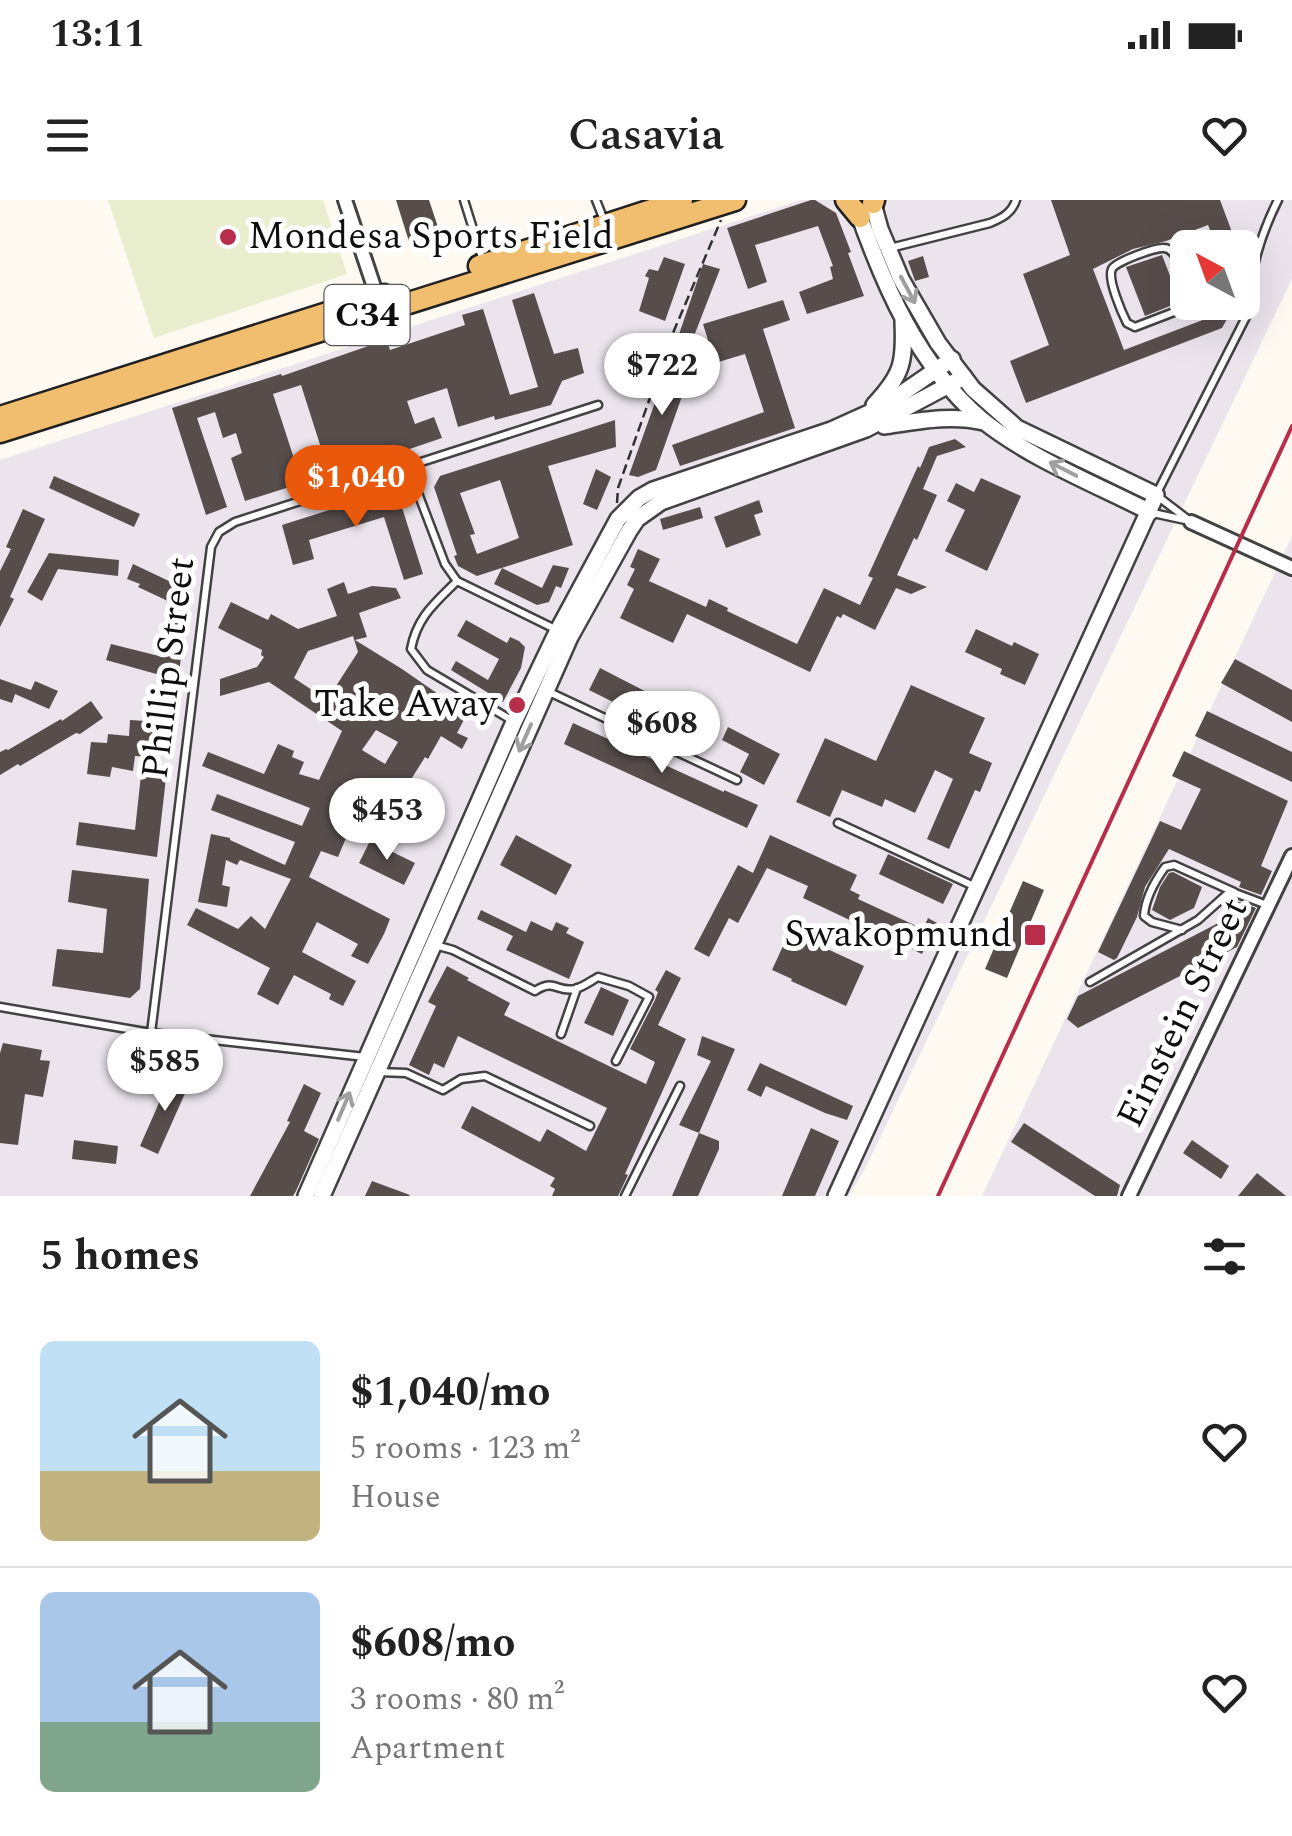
<!DOCTYPE html>
<html lang="en">
<head>
<meta charset="utf-8">
<style>
  body { margin:0; font-family:Spectral,serif; background:#f2f2f2; color:#222; height:100vh; display:flex; flex-direction:column; font-size:38px; white-space:nowrap }
  * { box-sizing:border-box; margin:0 }
  p { font-size:32px; color:#767676 }
  .icon { flex:none; width:55px; height:55px; fill:none; stroke:currentColor; stroke-width:2; stroke-linecap:round; stroke-linejoin:round }
  .map { position:relative; height:996px; overflow:hidden }
  .sheet { display:flex; flex-direction:column; background:#fff; flex:1 }
  .sheet>* { flex:none }
  .needle { width:65px; rotate:319deg }
  .controls { position:absolute; left:1170px; top:30px; display:grid; gap:20px }
  .controls a { display:grid; place-items:center; width:90px; height:90px; border-radius:15px; background:#fff; box-shadow:0 10px 40px #0002; font-size:50px }
  .price { position:absolute; translate:-50% -85px; padding:0 22px; border-radius:35px; background:#fff; color:#222; font-size:32px; line-height:65px; filter:drop-shadow(0 2px 5px #0008) }
  .price::after { content:''; position:absolute; left:50%; top:60px; width:30px; height:22px; margin-left:-15px; background:inherit; clip-path:polygon(0 0,100% 0,50% 100%) }
  .price.selected { background:#ea580c; color:#fff }
  ul { padding:0; list-style:none }
  li { display:flex; align-items:center; gap:30px; height:250px; padding:0 40px }
  li+li { border-top:2px solid #e0e0e0 }
  li span { display:grid; place-items:center; flex:none; width:280px; height:200px; border-radius:15px; color:#555 }
  li>.icon { margin-inline-start:auto }
  span .icon { width:120px; height:120px; fill:#fffc; stroke-width:1 }
  li b { font-size:42px }
  h2 { display:flex; justify-content:space-between; align-items:center; height:120px; padding:0 40px; font-size:42px }
  .status { display:flex; justify-content:space-between; align-items:center; height:70px; padding:0 50px; background:#fff; direction:ltr }
  .status svg { height:28px; fill:currentColor }
  header { display:flex; justify-content:space-between; align-items:center; height:130px; padding:0 40px; background:#fff; font-size:45px; font-weight:600 }
  .map>svg:first-child { display:block }
  .industrial { fill:#ebe4ed; fill-rule:evenodd }
  .pitch { fill:#e9efce }
  .building { fill:#574e4c; fill-rule:evenodd }
  .lines { fill:none; stroke-linecap:round; stroke-linejoin:round }
  .service-casing { stroke:#424242; stroke-width:11 }
  .minor-casing { stroke:#424242; stroke-width:18 }
  .tertiary-casing { stroke:#424242; stroke-width:20 }
  .primary-casing { stroke:#202020; stroke-width:25 }
  .path { stroke:#313131; stroke-width:2.5; stroke-dasharray:10 5; stroke-linecap:butt }
  .service { stroke:#fff; stroke-width:6 }
  .minor { stroke:#fff; stroke-width:12 }
  .tertiary { stroke:#fff; stroke-width:15 }
  .primary { stroke:#f1bd6f; stroke-width:20 }
  .rail { stroke:#b82e4a; stroke-width:4 }
  .oneway { stroke:#9f9f9f }
  .poi-dot { fill:#b82e4a; stroke:#fff; stroke-width:4 }
  .labels { text-anchor:middle; dominant-baseline:central; stroke-width:10; stroke-linejoin:round; paint-order:stroke }
  .shield { fill:#fff; stroke:#575757; stroke-width:2.5 }
  .shield-label { font-size:35px; font-weight:bold; fill:#0f0f0f }
  .poi-label { font-size:38px; fill:#0f0f0f; stroke:#fff; text-anchor:end }
  .street-label { font-size:38px; fill:#0f0f0f; stroke:#fff }
</style>
</head>
<body>
<div class="status"><b>13:11</b><svg viewBox="0 0 49 12"><path d="M0 12V9h3v3zM5 12V6h3v6zM10 12V3h3v9zM15 12V0h3v12zM26 1h20v11H26zM47 4h2v5h-2z"/></svg></div>
<header><svg class="icon" aria-label="menu" viewBox="0 0 24 24"><path d="M4 6h16M4 12h16M4 18h16"/></svg>Casavia<svg class="icon" aria-label="heart" viewBox="0 0 24 24"><path d="M12 20l-8-8c-3-5 5-10 8-4 3-6 11-1 8 4z"/></svg></header>
<div class="map">
<svg width="1292" height="996" viewBox="0 0 1292 996">
  <rect width="100%" height="100%" fill="#fefaf2"/>
  <g class="industrial">
    <path d="M801 0H1292V79L866 967 849 996H0V260ZM1188 48H1242V102H1188Z"/>
    <path d="M1292 336V996H982Z"/>
  </g>
  <path class="pitch" d="M108 0H323L347 74 154 138Z"/>
  <g class="building">
    <path d="M396 0H429L442 39 411 48Z"/>
    <path d="M811 0H815L836 13 851 52 848 53 864 96 807 114 799 92 833 79 830 67 833 66 818 26 755 45 767 82 748 89 727 28Z"/>
    <path d="M1051 0H1220L1238 48H1217L1208 25 1166 41 1133 49 1093 69 1124 150 1208 118 1213 109 1210 102H1219L1232 110 1222 128 1026 203 1010 161 1049 145 1023 74 1070 55Z"/>
    <path d="M1162 55 1180 102 1145 116 1126 67Z"/>
    <path d="M923 56 929 77 915 81 908 61Z"/>
    <path d="M664 57 685 64 665 121 639 111 649 78 645 76 649 69 658 71Z"/>
    <path d="M703 64 720 69 694 136 675 146Z"/>
    <path d="M534 93 554 154 578 148 584 173 562 181 551 205 495 220 494 216 458 227 447 188 407 201 415 224 434 217 442 238 330 276 301 185 273 194 302 283 245 301 231 258 242 253 236 233 223 238 215 212 197 218 227 307 206 315 172 208 281 174 282 176 374 144 387 141 390 150 465 125 462 115 483 109 510 195 538 187 512 100Z"/>
    <path d="M783 100 790 120 763 129 795 228 680 266 672 245 764 212 745 154 715 163 703 124Z"/>
    <path d="M671 158 693 165 656 270 638 277 629 275Z"/>
    <path d="M615 220 616 247 548 266 573 345 477 376 458 366 454 356 457 355 434 287 440 276ZM500 280 519 338 477 354 470 335 475 334 460 293Z"/>
    <path d="M955 239 966 247 937 256 923 289 937 295 917 340 914 338 897 375 927 387 911 394 896 388 875 430 843 414 841 418 837 416 810 472 687 414 673 443 620 418 634 389 627 385 635 369 630 367 638 349 660 359 649 381 706 407 709 399 728 408 727 411 797 444 824 388 860 405 873 378 868 376 918 266 920 268 929 247Z"/>
    <path d="M596 269 611 277 597 310 583 304Z"/>
    <path d="M54 276 140 314 134 327 49 288Z"/>
    <path d="M981 278 1021 296 987 371 945 351 965 310 947 301 956 283 974 292Z"/>
    <path d="M386 292 399 298 423 374 404 380 384 317 309 340 314 359 293 365 282 325Z"/>
    <path d="M759 300 763 312 754 315 761 335 726 348 714 317Z"/>
    <path d="M700 307 703 318 663 330 660 319Z"/>
    <path d="M23 309 45 319 10 397 14 399 0 427V371L11 349 6 347Z"/>
    <path d="M49 353 119 360 118 376 58 369 42 401 27 392Z"/>
    <path d="M133 364 190 391 178 480 106 460 111 444 163 457 170 402 138 387 140 384 127 379Z"/>
    <path d="M553 365 569 368 561 388 556 386 549 402 537 405 494 384 502 368 542 388Z"/>
    <path d="M344 382 348 394 372 386 396 388 401 398 359 413 367 437 355 440 402 469 467 514 457 533 468 538 462 549 441 536 428 559 425 557 410 581 428 594 417 610 371 579 338 657 321 651 309 677 390 719 384 734 368 764 351 756 358 744 317 722 302 752 356 781 343 806 329 799 331 794 294 775 278 805 257 794 270 768 187 725 196 708 238 729 251 716 265 729 291 679 240 660 237 665 226 660 222 685 230 687 227 707 198 702 211 634 230 638V640L285 665 295 642 211 610 217 594 302 626 310 608 202 566 208 552 264 574 278 544 294 551 292 557 304 562 299 574 319 580 342 531 269 482 220 496V479L257 467 264 457 261 455 262 450 218 428 231 402 268 420 271 414 298 429 337 416 327 389ZM353 436 358 452 327 500 294 478 308 451ZM376 530 398 542 385 564 362 550Z"/>
    <path d="M466 420 507 443 510 437 519 441 525 447 521 468 503 502 451 470 456 461 488 480 499 459 457 436Z"/>
    <path d="M976 429 1012 446 1014 442 1039 454 1025 485 1000 474 1002 469 965 452Z"/>
    <path d="M1235 459 1292 490V522L1221 483Z"/>
    <path d="M600 468 699 519 689 538 666 526 664 531 654 526 655 523 589 490Z"/>
    <path d="M0 479 31 490 35 481 58 491 49 509 15 494 12 503 0 499Z"/>
    <path d="M911 485 985 518 969 553 992 563 980 592 975 590 949 649 927 639 953 579 935 570 915 613 885 599 882 607 842 590 830 617 796 602 825 538 876 561Z"/>
    <path d="M91 501 103 518 80 534 76 533 20 566 18 564 0 575V552L6 549 8 550 61 519 62 521Z"/>
    <path d="M1207 511 1292 552V582L1195 536Z"/>
    <path d="M130 520 162 522 159 557 135 556 133 571 112 567 110 577 87 574 91 542 107 543 108 534 129 536Z"/>
    <path d="M573 523 724 592V590L758 605 747 628 564 544Z"/>
    <path d="M728 527 780 554 764 585 740 572 749 554 722 540Z"/>
    <path d="M1184 551 1288 601 1261 666 1272 671 1261 695 1239 687 1241 682 1169 649 1145 687 1137 717 1117 758 1114 760 1098 752 1160 621 1181 630 1201 589 1172 576Z"/>
    <path d="M141 575 166 578 157 657 76 645 79 622 135 630Z"/>
    <path d="M516 635 572 665 556 695 500 665Z"/>
    <path d="M770 635 857 675 850 690 860 695 858 699 923 729 928 718 937 723 922 754 803 698 808 686 767 668 738 723 729 718 709 757 694 749 738 665 753 673Z"/>
    <path d="M370 641 415 663 404 685 359 663Z"/>
    <path d="M888 654 953 684 943 704 879 674Z"/>
    <path d="M72 670 149 679 140 789 130 798 52 786 57 749 103 753 107 709 68 702Z"/>
    <path d="M1173 672 1202 687 1194 708 1170 720 1152 710 1160 687 1169 673Z"/>
    <path d="M1023 681 1044 690 1007 778 985 769Z"/>
    <path d="M1234 700 1256 708 1237 747 1078 828 1067 819 1078 796 1222 721 1232 701Z"/>
    <path d="M481 710 526 732 531 721 552 731 556 722 569 728 566 733 584 742 569 779 506 750 513 736 477 719Z"/>
    <path d="M788 735 808 744 810 741 864 766 846 806 791 781 792 779 772 770Z"/>
    <path d="M447 766 469 778 467 780 510 803 504 815 646 884 655 862 630 849 655 800 658 792 655 790 666 770 681 778 658 825 686 839 625 974 628 975 618 996H552L555 989 550 986 555 978 461 928 472 906 540 942 547 929 586 951 607 908 458 836 444 868 434 863 429 875 409 865 436 806 428 802Z"/>
    <path d="M601 787 629 800 613 836 584 823Z"/>
    <path d="M702 836 735 849 699 933 679 925 711 861 697 855Z"/>
    <path d="M3 843 42 850 40 860 50 861 43 897 25 894 18 945 0 943V853Z"/>
    <path d="M760 863 853 906 847 920 825 913 766 886 761 897 747 890Z"/>
    <path d="M180 875 191 880 158 954 140 946 170 878 177 881Z"/>
    <path d="M304 884 321 893 304 931 319 939 296 991 293 996H250L290 922 287 921Z"/>
    <path d="M1024 923 1120 985 1117 996H1095L1011 942Z"/>
    <path d="M811 928 839 941 815 996H782Z"/>
    <path d="M699 933 719 941V949L698 996H672Z"/>
    <path d="M74 940 118 946 116 964 72 959Z"/>
    <path d="M1192 940 1229 966 1221 979 1183 953Z"/>
    <path d="M1257 973 1286 996H1238Z"/>
    <path d="M372 981 410 995 409 996H365Z"/>
  </g>
  <g class="lines">
    <defs>
      <g id="service">
        <path d="M464 0 483 61"/>
        <path d="M596 0 605 23"/>
        <path d="M890 48 990 23C1002 18 1012 13 1016 0"/>
        <path d="M1180 64C1176 58 1172 48 1164 48 1155 47 1115 62 1112 69 1107 79 1122 113 1127 123L1135 127 1187 107 1189 102"/>
        <path d="M1188 67 1180 64 1188 86"/>
        <path d="M408 267 445 364 457 381 555 429"/>
        <path d="M1153 313 1185 320"/>
        <path d="M1190 321 1156 295 1247 115C1250 72 1259 38 1278 0"/>
        <path d="M457 381C435 403 417 417 411 449L427 470 513 521"/>
        <path d="M547 491 737 580"/>
        <path d="M838 623 978 688"/>
        <path d="M1182 730 1152 722 1144 716C1145 699 1155 681 1165 667L1174 665 1234 692"/>
        <path d="M435 745 453 750 535 791C555 778 557 793 575 789 583 787 591 781 598 777L629 786 649 797 616 861"/>
        <path d="M1090 782 1198 720 1226 695 1235 693 1267 705"/>
        <path d="M0 807 151 833 365 857"/>
        <path d="M151 833 211 347 219 332 235 322 598 205"/>
        <path d="M561 834 577 788"/>
        <path d="M378 872 406 873 443 890 461 879 485 876 590 926"/>
        <path d="M625 996 680 886"/>
      </g>
      <g id="minor">
        <path d="M345 0 379 102"/>
        <path d="M1191 322 1292 368"/>
        <path d="M1129 996 1292 656"/>
      </g>
      <g id="tertiary">
        <path d="M857 9C884 86 918 165 981 219 1027 257 1097 285 1150 312"/>
        <path d="M874 205C902 175 905 163 903 122"/>
        <path d="M884 226C918 221 951 214 984 222"/>
        <path d="M306 996 514 522 558 430 618 319 639 298 653 290 831 230 882 207 952 159"/>
        <path d="M322 996 570 437 629 331 637 319 661 302 866 229 964 177"/>
        <path d="M836 996 1156 295 1017 228 973 189 938 143 901 79 880 29 872 0"/>
      </g>
      <g id="primary">
        <path d="M846 0 860 17"/>
        <path d="M873 3 874 0"/>
        <path d="M479 66 682 0"/>
        <path d="M0 217 384 95"/>
        <path d="M0 232 735 0"/>
      </g>
    </defs>
    <use href="#service" class="service-casing"/>
    <use href="#minor" class="minor-casing"/>
    <use href="#tertiary" class="tertiary-casing"/>
    <use href="#primary" class="primary-casing"/>
    <path class="path" d="M617 303 618 288 673 133 721 20"/>
    <use href="#service" class="service"/>
    <use href="#minor" class="minor"/>
    <use href="#tertiary" class="tertiary"/>
    <use href="#primary" class="primary"/>
    <path class="rail" d="M938 996 1292 226"/>
  </g>
  <defs><path id="oneway-shaft" d="M-6 0H5M1.5-3L5.5 0L1.5 3" fill="none" stroke-width="1.6" stroke-linecap="round" stroke-linejoin="round" transform="scale(2.5)"/></defs>
  <g class="oneway">
    <use href="#oneway-shaft" transform="translate(908 90) rotate(62)"/>
    <use href="#oneway-shaft" transform="translate(1063 269) rotate(-153)"/>
    <use href="#oneway-shaft" transform="translate(525 538) rotate(114)"/>
    <use href="#oneway-shaft" transform="translate(344 906) rotate(-67)"/>
  </g>
  <g class="poi-dot">
    <circle cx="228" cy="37" r="10"/>
    <circle cx="517" cy="505" r="10"/>
    <rect x="1023" y="723" width="24" height="24" rx="5"/>
  </g>
  <g class="labels">
    <rect class="shield" x="324.5" y="85" width="85" height="60" rx="8"/>
    <g class="shield-label">
      <text x="367" y="115">C34</text>
    </g>
    <g class="poi-label">
      <text x="248" y="37" text-anchor="start">Mondesa Sports Field</text>
      <text x="497" y="505">Take Away</text>
      <text x="1012" y="735">Swakopmund</text>
    </g>
    <g class="street-label">
      <text transform="translate(169 468) rotate(-83)">Phillip Street</text>
      <text transform="translate(1183 813) rotate(-64)">Einstein Street</text>
    </g>
  </g>
</svg>
<div class="controls">
<a><svg class="needle" viewBox="-14 -14 28 28"><path d="M0-13l5 13h-10z" fill="#e53935"/><path d="M0 13l5-13h-10z" fill="#767676"/></svg></a>
</div>
<b class="price" style="left:662px;top:218px">$722</b>
<b class="price selected" style="left:356px;top:330px">$1,040</b>
<b class="price" style="left:662px;top:576px">$608</b>
<b class="price" style="left:387px;top:663px">$453</b>
<b class="price" style="left:165px;top:914px">$585</b>
</div>
<section class="sheet">
<h2>5 homes<svg class="icon" aria-label="filters" viewBox="0 0 24 24"><path d="M4 7h16M4 17h16"/><circle cx="9" cy="7" r="2"/><circle cx="15" cy="17" r="2"/></svg></h2>
<ul>
<li><span style="background:linear-gradient(#bfe0f5 65%,#c2b280 0)"><svg class="icon" aria-label="home" viewBox="0 0 24 24"><path d="M3 11l9-7 9 7M6 9v11h12V9"/></svg></span><div><b>$1,040/mo</b><p>5 rooms · 123 m²</p><p>House</p></div><svg class="icon" aria-label="heart" viewBox="0 0 24 24"><path d="M12 20l-8-8c-3-5 5-10 8-4 3-6 11-1 8 4z"/></svg></li>
<li><span style="background:linear-gradient(#a9c7e8 65%,#7fa58c 0)"><svg class="icon" aria-label="home" viewBox="0 0 24 24"><path d="M3 11l9-7 9 7M6 9v11h12V9"/></svg></span><div><b>$608/mo</b><p>3 rooms · 80 m²</p><p>Apartment</p></div><svg class="icon" aria-label="heart" viewBox="0 0 24 24"><path d="M12 20l-8-8c-3-5 5-10 8-4 3-6 11-1 8 4z"/></svg></li>
</ul>
</section>
</body>
</html>
